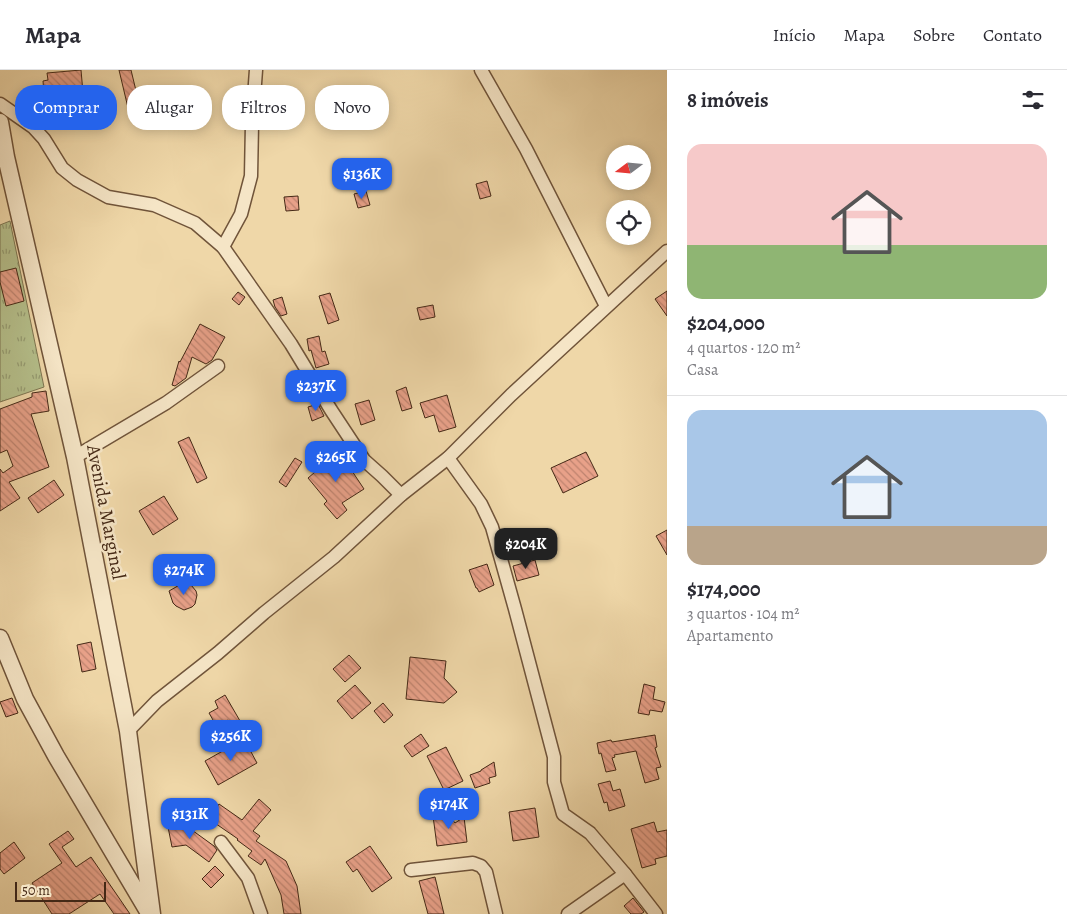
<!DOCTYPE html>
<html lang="pt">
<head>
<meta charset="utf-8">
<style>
  body { margin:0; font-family:Alegreya,serif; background:#f2f2f3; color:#2b2b33; height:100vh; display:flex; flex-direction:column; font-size:19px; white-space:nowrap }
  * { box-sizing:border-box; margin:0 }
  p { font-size:16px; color:#7c7c81 }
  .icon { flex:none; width:28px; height:28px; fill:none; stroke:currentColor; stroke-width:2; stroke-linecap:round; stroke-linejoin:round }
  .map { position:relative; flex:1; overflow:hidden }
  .panel { display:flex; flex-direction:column; background:#fff; width:400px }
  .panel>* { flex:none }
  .guide { position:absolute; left:15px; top:15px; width:475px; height:45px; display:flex; gap:10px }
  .needle { width:32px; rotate:254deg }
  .buttons { position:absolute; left:606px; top:75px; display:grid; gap:10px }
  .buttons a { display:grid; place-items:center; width:45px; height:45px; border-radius:50%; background:#fff; box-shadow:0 2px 12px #0003; font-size:25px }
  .scale { position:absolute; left:15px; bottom:12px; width:91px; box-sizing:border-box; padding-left:5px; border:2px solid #452916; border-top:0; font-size:14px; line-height:18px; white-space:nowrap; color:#452916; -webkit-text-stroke:4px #f5e5c6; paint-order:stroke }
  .price { position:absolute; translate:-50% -42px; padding:0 11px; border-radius:10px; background:#2563eb; color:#fff; font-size:16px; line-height:32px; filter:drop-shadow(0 1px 2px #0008) }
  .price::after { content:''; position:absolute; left:50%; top:30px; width:15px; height:11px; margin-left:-8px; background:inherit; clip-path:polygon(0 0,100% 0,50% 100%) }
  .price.active { background:#222; color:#fff }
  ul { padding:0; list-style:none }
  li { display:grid; align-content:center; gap:10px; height:265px; padding:0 20px }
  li+li { border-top:1px solid #e1e1e2 }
  li span { display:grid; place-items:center; height:155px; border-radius:15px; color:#555 }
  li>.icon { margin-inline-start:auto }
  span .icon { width:90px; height:90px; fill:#fffc; stroke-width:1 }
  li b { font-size:21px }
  h2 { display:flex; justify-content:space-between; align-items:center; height:60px; padding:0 20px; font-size:21px }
  .pill { padding:0 18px; border-radius:20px; background:#fff; box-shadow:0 2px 12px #0003; font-size:18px; line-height:45px }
  .pill.active { background:#2563eb; color:#fff }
  header { display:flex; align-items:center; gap:30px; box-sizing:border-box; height:70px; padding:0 25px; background:#fff; border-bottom:1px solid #e1e1e2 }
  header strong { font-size:24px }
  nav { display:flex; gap:28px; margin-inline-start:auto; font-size:18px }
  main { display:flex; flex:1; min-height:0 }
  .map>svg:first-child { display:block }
  .park { fill:url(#park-tufts); stroke:#7d7450 }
  .building { fill:url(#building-back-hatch); stroke:#452916 }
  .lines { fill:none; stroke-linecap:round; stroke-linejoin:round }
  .minor-casing { stroke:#70543a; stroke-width:15 }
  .tertiary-casing { stroke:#70543a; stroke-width:19 }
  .minor { stroke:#f5e5c6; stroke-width:12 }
  .tertiary { stroke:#f5e5c6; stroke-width:16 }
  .labels { text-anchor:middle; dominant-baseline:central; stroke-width:5; stroke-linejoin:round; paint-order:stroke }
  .street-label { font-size:19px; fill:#452916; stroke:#f5e5c6 }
</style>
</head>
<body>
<header>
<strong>Mapa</strong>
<nav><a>Início</a><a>Mapa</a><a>Sobre</a><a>Contato</a></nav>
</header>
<main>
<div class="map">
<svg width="667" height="844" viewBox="0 0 667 844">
  <defs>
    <pattern id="park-tufts" width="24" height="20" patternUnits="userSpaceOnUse" patternTransform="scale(1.25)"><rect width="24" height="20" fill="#b5bf8b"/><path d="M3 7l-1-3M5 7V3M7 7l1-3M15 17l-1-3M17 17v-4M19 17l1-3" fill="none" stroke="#959b71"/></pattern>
    <pattern id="building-back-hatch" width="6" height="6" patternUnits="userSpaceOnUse" patternTransform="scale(1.25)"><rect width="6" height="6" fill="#e8a189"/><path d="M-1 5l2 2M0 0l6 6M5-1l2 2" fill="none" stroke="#be836f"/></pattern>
  </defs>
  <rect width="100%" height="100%" fill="#efd7a8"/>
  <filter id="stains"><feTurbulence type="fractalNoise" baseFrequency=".004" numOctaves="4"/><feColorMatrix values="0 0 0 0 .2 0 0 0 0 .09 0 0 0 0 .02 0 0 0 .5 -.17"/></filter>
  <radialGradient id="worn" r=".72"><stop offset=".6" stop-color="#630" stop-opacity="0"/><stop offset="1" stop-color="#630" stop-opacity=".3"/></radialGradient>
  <path class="park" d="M10 151 44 317 0 332V155Z"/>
  <g class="building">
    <path d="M81 0 84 34 45 37 43 11 48 10 47 3Z"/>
    <path d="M119 0H131L138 29 186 17 188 27 129 42Z"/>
    <path d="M487 111 491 126 480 129 476 114Z"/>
    <path d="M366 121 370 135 358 138 354 124Z"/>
    <path d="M298 126 299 140 286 141 284 127Z"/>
    <path d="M16 198 24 231 6 236 0 212V202Z"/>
    <path d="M667 221V246L655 229Z"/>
    <path d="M238 222 245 227 239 235 232 229Z"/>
    <path d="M330 223 339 250 328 254 319 226Z"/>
    <path d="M282 227 287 244 281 246 275 237 273 230Z"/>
    <path d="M433 235 435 247 420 250 417 238Z"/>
    <path d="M200 254 225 267 212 290 206 294 192 287 186 308 175 316 172 315 179 291 180 292Z"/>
    <path d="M319 266 322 282 325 281 329 294 316 298 311 280 309 281 307 269Z"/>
    <path d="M406 317 412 338 402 341 396 321Z"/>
    <path d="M46 321 49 341 31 344 49 397 9 412 20 428 0 441V399L3 403 13 396 7 380 0 383V339L32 327V323Z"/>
    <path d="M447 325 456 357 439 362 434 345 425 348 420 333Z"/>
    <path d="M369 330 375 350 361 355 355 334Z"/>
    <path d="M318 334 324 346 312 351 308 337Z"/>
    <path d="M189 367 207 408 197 413 178 372Z"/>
    <path d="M338 380 364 419 342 433 347 440 337 449 324 434 327 431 308 408 328 391 326 388Z"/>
    <path d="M586 382 598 406 563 423 551 398Z"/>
    <path d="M295 388 302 392 286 417 279 412Z"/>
    <path d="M54 410 64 425 38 443 28 428Z"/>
    <path d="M164 426 178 449 153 465 139 441Z"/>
    <path d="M667 460V485L656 466Z"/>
    <path d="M535 490 539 505 517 511 513 496Z"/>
    <path d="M487 494 494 515 479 522 477 518H476L469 500Z"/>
    <path d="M183 513 191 515 196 521 197 525 195 534 192 537 184 540 176 536 173 533 169 521Z"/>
    <path d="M91 572 96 599 82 602 77 575Z"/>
    <path d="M349 585 361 598 345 612 333 599Z"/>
    <path d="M410 587 446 591 444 608 457 622 444 633 406 629Z"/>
    <path d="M644 614 655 617 653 629 665 632 662 642 650 640 649 645 638 643Z"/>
    <path d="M355 615 371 633 352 649 337 631Z"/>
    <path d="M225 625 247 663 239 668 228 650 217 657 209 643 218 638 215 631Z"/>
    <path d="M12 628 18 643 6 647 0 632Z"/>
    <path d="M383 633 393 645 384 653 374 641Z"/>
    <path d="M421 664 429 676 412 687 404 676Z"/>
    <path d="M655 665 657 677 655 678 661 697 656 698 659 709 645 713 636 681 614 685 615 687 612 688 616 700 606 702 601 683 599 684 597 673 611 670 612 672Z"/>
    <path d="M244 669 257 693 218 715 205 691Z"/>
    <path d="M446 677 463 711 444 720 427 686Z"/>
    <path d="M494 692 496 706 489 708 490 713 475 718 470 705 481 701V700Z"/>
    <path d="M610 711 613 721 620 719 625 736 609 741 607 732 604 733 598 714Z"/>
    <path d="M259 729 271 740 253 761 260 766 256 771 286 791 297 816 301 844H284L281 825 265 789 261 795 248 786 252 781 237 770 238 769 209 749 219 734 242 750Z"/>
    <path d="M535 738 539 767 513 771 509 742Z"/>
    <path d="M448 744 455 753 464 747 467 772 437 776 433 746Z"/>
    <path d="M178 750 214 776 217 780 209 792 186 775 172 777 167 752Z"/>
    <path d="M654 752 657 762 667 760V786L655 789 656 794 642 798 631 759Z"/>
    <path d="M68 761 74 769 62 777 76 797 91 787 130 844H114L100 824 69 844H52L32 813 62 793 49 774Z"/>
    <path d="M14 772 25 788 4 804 0 799V783Z"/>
    <path d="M370 776 392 808 372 822 357 799 353 802 346 792Z"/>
    <path d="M215 796 224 805 211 818 202 809Z"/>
    <path d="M435 807 444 844H428L419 811Z"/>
    <path d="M633 828 644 842 641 844H631L624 836Z"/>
  </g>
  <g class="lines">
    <defs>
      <g id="minor">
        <path d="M481 0 526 79 606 236"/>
        <path d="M0 34 33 57 44 69 62 98 77 110 108 127 154 135 195 153 223 177 291 274 331 340 364 390 382 406 401 425"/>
        <path d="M223 177 241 144 251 106 252 54 256 0"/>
        <path d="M75 387 166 333 218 296"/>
        <path d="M448 388 481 434 492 457 515 539 554 687V712L563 744 590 763 625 804 656 844"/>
        <path d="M128 661 157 631 218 583 264 543 334 487 401 425 448 388 511 325 667 181"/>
        <path d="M221 772 248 808 261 844"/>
        <path d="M411 800 473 793 481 796 486 802 496 844"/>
        <path d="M568 844 625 804"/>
      </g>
      <g id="tertiary">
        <path d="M0 52 6 87 75 387 128 661 152 844"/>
        <path d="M0 568 25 629 56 686 149 843"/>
      </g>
    </defs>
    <use href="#minor" class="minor-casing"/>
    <use href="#tertiary" class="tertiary-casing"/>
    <use href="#minor" class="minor"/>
    <use href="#tertiary" class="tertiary"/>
  </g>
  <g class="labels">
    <g class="street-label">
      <text transform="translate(106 442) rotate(79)">Avenida Marginal</text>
    </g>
  </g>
  <rect width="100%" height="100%" filter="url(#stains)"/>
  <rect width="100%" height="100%" fill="url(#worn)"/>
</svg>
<div class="buttons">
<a><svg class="needle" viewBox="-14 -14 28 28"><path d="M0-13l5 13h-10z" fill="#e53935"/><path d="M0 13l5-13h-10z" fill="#7c7c81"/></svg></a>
<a><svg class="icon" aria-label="locate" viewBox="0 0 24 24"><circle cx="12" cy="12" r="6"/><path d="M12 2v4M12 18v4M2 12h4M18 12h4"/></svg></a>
</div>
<div class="scale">50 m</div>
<b class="price" style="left:362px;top:130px">$136K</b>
<b class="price" style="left:316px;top:342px">$237K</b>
<b class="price" style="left:336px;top:413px">$265K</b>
<b class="price active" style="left:526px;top:500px">$204K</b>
<b class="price" style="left:184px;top:526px">$274K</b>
<b class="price" style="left:231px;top:692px">$256K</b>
<b class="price" style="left:449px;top:760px">$174K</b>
<b class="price" style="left:190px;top:770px">$131K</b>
<div class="guide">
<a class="pill active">Comprar</a>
<a class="pill">Alugar</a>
<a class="pill">Filtros</a>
<a class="pill">Novo</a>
</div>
</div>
<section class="panel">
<h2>8 imóveis<svg class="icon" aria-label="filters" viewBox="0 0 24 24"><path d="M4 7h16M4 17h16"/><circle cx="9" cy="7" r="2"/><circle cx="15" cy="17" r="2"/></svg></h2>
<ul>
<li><span style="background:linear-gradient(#f6c9c9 65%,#8fb573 0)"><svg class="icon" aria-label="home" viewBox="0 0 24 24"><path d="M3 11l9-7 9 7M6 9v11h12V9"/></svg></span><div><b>$204,000</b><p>4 quartos · 120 m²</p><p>Casa</p></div></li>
<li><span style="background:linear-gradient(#a9c7e8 75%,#b9a48a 0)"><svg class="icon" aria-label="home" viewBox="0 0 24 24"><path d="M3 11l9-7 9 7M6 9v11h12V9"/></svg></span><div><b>$174,000</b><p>3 quartos · 104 m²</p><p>Apartamento</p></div></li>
</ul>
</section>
</main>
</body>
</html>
